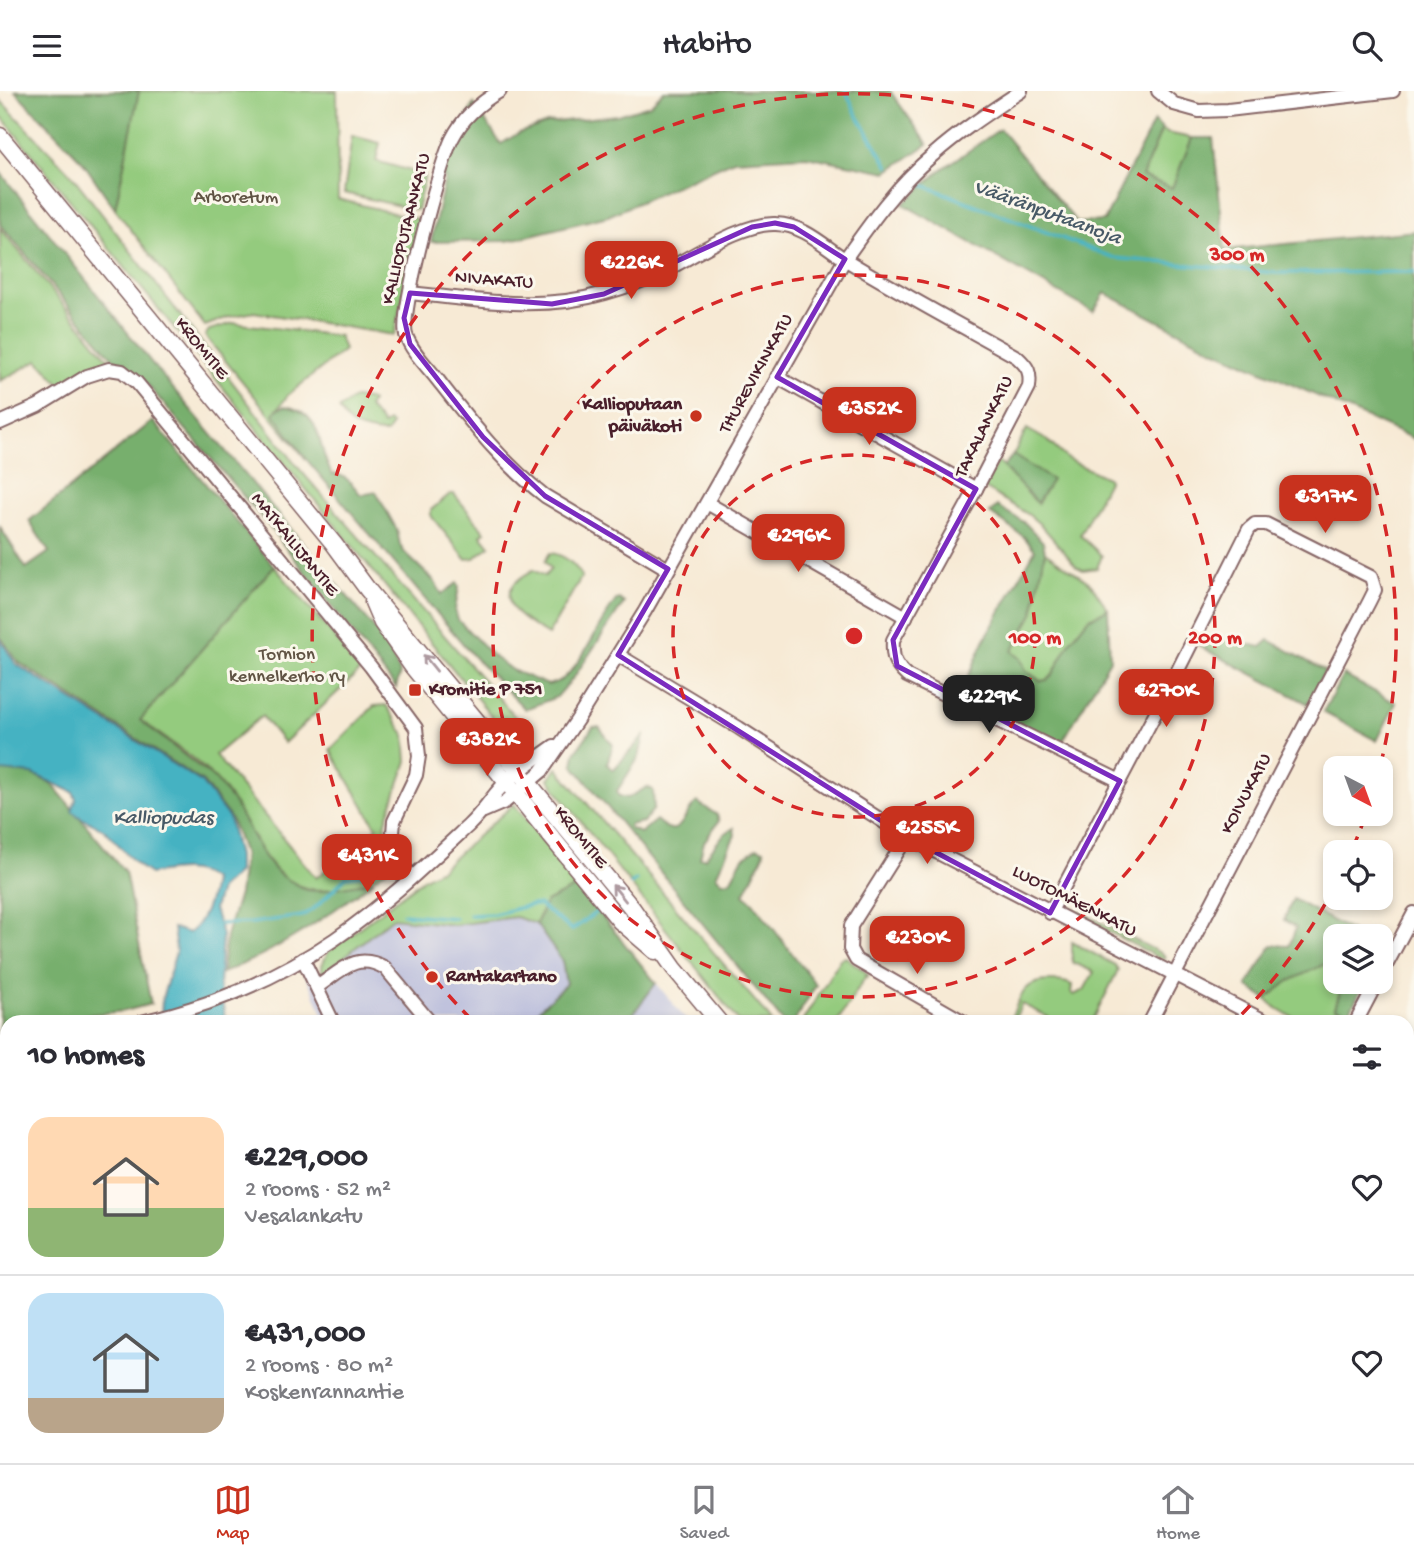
<!DOCTYPE html>
<html lang="en">
<head>
<meta charset="utf-8">
<style>
  body { margin:0; font-family:"Gochi Hand",sans-serif; background:#f2f2f3; color:#2b2b33; height:100vh; display:flex; flex-direction:column; font-size:26px; white-space:nowrap }
  * { box-sizing:border-box; margin:0 }
  p { font-size:23px; color:#7c7c81 }
  .icon { flex:none; width:38px; height:38px; fill:none; stroke:currentColor; stroke-width:2; stroke-linecap:round; stroke-linejoin:round }
  .map { position:relative; flex:1; overflow:hidden }
  .drawer { position:absolute; left:0px; top:924px; width:1414px; height:448px; display:flex; flex-direction:column; background:#fff; border-radius:21px 21px 0 0; box-shadow:0 4px 10px #0003 }
  .drawer>* { flex:none }
  .needle { width:46px; rotate:139deg }
  .controls { position:absolute; left:1323px; top:665px; display:grid; gap:14px }
  .controls a { display:grid; place-items:center; width:70px; height:70px; border-radius:14px; background:#fff; box-shadow:0 4px 10px #0003; font-size:35px }
  .price { position:absolute; translate:-50% -60px; padding:0 16px; border-radius:14px; background:#c8321e; color:#fff; font-size:23px; line-height:46px; filter:drop-shadow(0 2px 4px #0008) }
  .price::after { content:''; position:absolute; left:50%; top:42px; width:21px; height:16px; margin-left:-10px; background:inherit; clip-path:polygon(0 0,100% 0,50% 100%) }
  .price.current { background:#222; color:#fff }
  ul { padding:0; list-style:none }
  li { display:flex; align-items:center; gap:21px; height:175px; padding:0 28px }
  li+li { border-top:2px solid #e1e1e2 }
  li span { display:grid; place-items:center; flex:none; width:196px; height:140px; border-radius:21px; color:#555 }
  li>.icon { margin-inline-start:auto }
  span .icon { width:84px; height:84px; fill:#fffc; stroke-width:1 }
  li b { font-size:30px }
  h2 { display:flex; justify-content:space-between; align-items:center; height:84px; padding:0 28px; font-size:30px }
  header { display:flex; justify-content:space-between; align-items:center; height:91px; padding:0 28px; background:#fff; font-size:32px; font-weight:600 }
  .dock { display:flex; justify-content:space-around; align-items:center; height:98px; border-top:2px solid #e1e1e2; background:#fff; font-size:19px; color:#7c7c81 }
  .dock a { display:grid; justify-items:center; gap:4px }
  .dock .current { color:#c8321e }
  .map>svg:first-child { display:block }
  .industrial { fill:#c0c2dd }
  .green { fill:#94cb7e; stroke:#6f7554; stroke-width:2 }
  .forest { fill:#77af6d; stroke:#60674c; stroke-width:2 }
  .water { fill:#45b2c2; stroke:#486876; stroke-width:2 }
  .lines { fill:none; stroke-linecap:round; stroke-linejoin:round }
  .stream { stroke:#45b2c2; stroke-width:3.5 }
  .minor-casing { stroke:#876666; stroke-width:16 }
  .secondary-casing { stroke:#876666; stroke-width:19 }
  .minor { stroke:#fff; stroke-width:12 }
  .secondary { stroke:#fff; stroke-width:16 }
  .oneway { stroke:#ae9aa0 }
  .marked { fill:none; stroke:#7b2cbf; stroke-width:5; stroke-linejoin:round }
  .ring { fill:none; stroke:#d62828; stroke-width:3.5; stroke-dasharray:12 9 }
  .poi-dot { fill:#c8321e; stroke:#fbf7ec; stroke-width:2.5 }
  .labels { text-anchor:middle; dominant-baseline:central; stroke-width:6; stroke-linejoin:round; paint-order:stroke }
  .park-label { font-size:19px; fill:#605344; stroke:#fbf7ec }
  .street-label { font-size:19px; fill:#4a1f2b; stroke:#fbf7ec }
  .poi-label { font-size:19px; font-weight:bold; fill:#4a1f2b; stroke:#fbf7ec; text-anchor:start }
  .water-label { font-size:21px; font-style:italic; fill:#485a67; stroke:#fbf7ec }
  .centre { fill:#d62828; stroke:#fbf7ec; stroke-width:3.5 }
  .ring-label { font-size:21px; text-anchor:middle; font-weight:bold; fill:#d62828; stroke:#fbf7ec; stroke-width:6; stroke-linejoin:round; paint-order:stroke }
</style>
</head>
<body>
<header><svg class="icon" aria-label="menu" viewBox="0 0 24 24"><path d="M4 6h16M4 12h16M4 18h16"/></svg>Habito<svg class="icon" aria-label="search" viewBox="0 0 24 24"><circle cx="10" cy="10" r="6"/><path d="M15 15l6 6"/></svg></header>
<div class="map">
<svg width="1414" height="1372" viewBox="0 0 1414 1372">
  <rect width="100%" height="100%" fill="#fbf7ec"/>
  <filter id="ink" filterUnits="userSpaceOnUse"><feTurbulence type="fractalNoise" baseFrequency=".0143" numOctaves="2"/><feDisplacementMap in="SourceGraphic" scale="14" xChannelSelector="R" yChannelSelector="G"/><feConvolveMatrix kernelMatrix="1 2 1 2 8 2 1 2 1" color-interpolation-filters="sRGB"/></filter>
  <filter id="wash" filterUnits="userSpaceOnUse"><feTurbulence type="fractalNoise" baseFrequency=".00686" numOctaves="4" result="noise"/><feDisplacementMap in="SourceGraphic" scale="28" xChannelSelector="R" yChannelSelector="G"/><feGaussianBlur stdDeviation="1.57" result="paint"/><feColorMatrix in="noise" values="0 0 0 0 0 0 0 0 0 0 0 0 0 0 0 0 0 1.4 0 .05"/><feComposite in="paint" operator="in"/></filter>
  <g filter="url(#wash)">
    <rect width="100%" height="100%" fill="#f7ead5"/>
    <path class="industrial" d="M516 826 536 833 562 870 620 848 688 931H327L302 877 323 884 392 827 454 834Z"/>
    <g class="green">
      <path d="M139 0H337L338 108 421 129 394 244 254 221 229 226 205 235 115 118Z"/>
      <path d="M0 9 70 82 302 381 517 628 502 638 0 24Z"/>
      <path d="M1162 38 1167 42 1192 47 1172 97 1142 85Z"/>
      <path d="M352 45 380 52 376 70 425 84 417 119 344 102Z"/>
      <path d="M0 137 110 270 61 294 38 269 0 290Z"/>
      <path d="M233 232 339 245 344 259 288 304 275 322 306 368 205 245 209 239Z"/>
      <path d="M354 307 368 308 372 311 368 316 383 334 389 331 392 334 386 343C364 339 351 340 339 318Z"/>
      <path d="M1027 338 1048 350 1067 368 1109 388 1080 444 1102 465 1097 477 1083 479 1077 476 1042 435 1029 424 984 397 998 370 1038 412 1051 389 1013 364Z"/>
      <path d="M450 403H454L485 441 481 444 490 455 474 467 466 468 431 425V419Z"/>
      <path d="M1045 461 1090 492 1108 518 1088 528 1071 549 1052 585 1047 589 1041 590 1026 580 1021 568 1012 560 1033 523Z"/>
      <path d="M550 462C564 463 575 474 582 485L548 544C534 535 502 520 511 498 515 489 525 484 533 479L545 485 551 478 545 470Z"/>
      <path d="M274 475 362 578 284 652 262 625 215 664 316 787 377 737 330 659 374 615 386 614 405 644 407 670 386 730 382 759 388 777C371 792 361 793 339 797 264 812 256 731 216 689 195 666 165 648 140 629Z"/>
      <path d="M557 677 767 924 772 931H739L561 705 549 688Z"/>
      <path d="M514 713 578 795 546 811 536 833 516 826 454 834 392 827 322 884V874L328 861 424 787 441 778Z"/>
      <path d="M1071 816 1164 864 1165 867H1159L1073 822Z"/>
      <path d="M1072 851 1115 874 1118 879 1092 931H1046L1048 926 1022 913 1013 931H1009C1020 909 1021 890 1049 890 1058 890 1064 890 1072 894L1071 902 1074 904 1084 899 1094 881 1072 871Z"/>
      <path d="M846 866 868 883V886L866 885 837 931H802L840 868Z"/>
      <path d="M1331 870 1335 871V891H1343L1335 917 1349 922 1345 931C1311 931 1292 933 1266 908L1289 890Z"/>
      <path d="M1414 1267V1360L1413 1363 1407 1361V1268Z"/>
    </g>
    <g class="forest">
      <path d="M15 0H139L115 118 82 70Z"/>
      <path d="M664 0H890L928 53 887 81 806 65 734 69 608 125 507 150 431 151 445 87 435 82 474 13 501 53 519 42 547 32 617 24 650 14Z"/>
      <path d="M1154 30 1162 38 1142 85 1172 97 1192 47H1213L1225 159 1414 140V348L1212 258 1105 202 1093 221 903 113 941 79 1000 38 1077 132 1104 130Z"/>
      <path d="M0 81 155 276 384 549 400 582 396 597 264 429 144 290 129 276 114 269 0 133Z"/>
      <path d="M285 315C326 322 316 358 332 383 346 383 352 393 361 404L376 401 397 439 400 454 405 462 434 490 442 503 457 492 459 496 455 519 458 529 494 566 512 579 548 594C553 592 559 591 564 587 586 567 598 533 616 509L619 508 624 512 574 586 557 606 525 618 475 567 306 368 274 323 277 318Z"/>
      <path d="M153 330 274 475 140 629 216 689 236 715 264 766 280 784 307 799 321 800 374 790C323 828 282 858 222 882L226 845 239 803 244 763 231 728 203 691 18 571 0 545V436L26 477 49 461 29 430Z"/>
      <path d="M1013 364 1052 389 1037 412 1003 376Z"/>
      <path d="M997 415 1025 432 1043 451 1045 461 1033 523 1012 560 1021 568 1026 580 1041 590 1047 589 1052 585 1071 549 1088 528 1108 518 1110 569 1061 653 949 601V595L957 594 968 587 984 550 1035 459 1024 446 990 422Z"/>
      <path d="M1205 544 1261 556 1269 549 1325 580 1308 613 1199 555Z"/>
      <path d="M1343 584 1396 612 1377 650 1323 621Z"/>
      <path d="M593 636H599L613 654 607 673 613 679 644 645 639 666 617 700 619 705 628 707 647 696 653 699 654 718 643 731 629 734V737L640 742 656 729C682 753 681 724 697 711L717 724 719 730 704 751 700 767H705L724 743 734 737 735 744 716 785 722 791 730 790 742 768 757 757 764 759 763 765 744 803 753 811 816 894 794 931H783L573 674 575 662Z"/>
      <path d="M5 679 33 683 52 693 125 781 151 913 125 920 86 924 57 931H7V944L0 947V680Z"/>
      <path d="M578 795 656 892 627 931H526L566 893 562 870 536 833 546 811Z"/>
      <path d="M1293 808 1360 845H1335V871L1331 870 1289 890 1266 908 1247 895 1272 854 1289 855 1296 837 1284 829Z"/>
      <path d="M1343 891H1365L1349 922 1335 917Z"/>
      <path d="M1414 1360V1372H1264L1268 1365H1407V1361L1412 1363Z"/>
      <path d="M913 1365H1024L1031 1372H899Z"/>
    </g>
    <g class="water">
      <path d="M0 548 16 573 201 691 229 727 238 765V781L220 798 214 818 222 844 219 895 226 931H161L162 908 176 861 173 837 189 842C203 832 211 807 213 789 193 774 173 779 150 783 130 771 122 755 105 740 95 732 82 730 72 720L76 708 73 701 33 683 0 680Z"/>
      <path d="M104 1365H192L187 1372H101Z"/>
    </g>
    <g class="lines">
      <g class="stream">
        <path d="M846 0 856 22 889 76"/>
        <path d="M923 94 1114 167 1277 182 1414 181"/>
        <path d="M631 793 636 789"/>
        <path d="M403 823 455 827"/>
        <path d="M470 824 494 823 531 814H539L572 839 602 817"/>
        <path d="M220 833 252 832 302 825 316 816 346 786 370 783 381 776"/>
      </g>
    </g>
  </g>
  <g filter="url(#ink)">
    <g class="lines">
      <defs>
        <g id="minor">
          <path d="M500 0C479 12 463 26 452 48 440 72 399 223 406 244 411 260 427 275 437 288 470 330 502 372 545 405L668 478"/>
          <path d="M1158 0 1174 13 1199 20 1228 19 1393 0"/>
          <path d="M410 202C475 209 541 221 605 202 623 197 643 190 660 182 691 167 742 131 776 133 804 134 824 155 846 169 902 203 960 234 1017 266 1028 276 1031 281 1029 296L976 398 893 549C892 566 894 573 907 585L1120 690"/>
          <path d="M777 286 976 398"/>
          <path d="M0 332 38 315 87 285 109 278 122 280 137 292 371 576 416 637 419 665 416 684 394 730 392 754 402 774 412 786"/>
          <path d="M707 412 906 526"/>
          <path d="M618 564 739 637 907 746 1267 931"/>
          <path d="M484 720 505 711 542 680 577 629 645 520 845 168C871 131 898 93 933 64 960 40 991 20 1021 0"/>
          <path d="M907 746 851 835 850 858 856 869 964 931"/>
          <path d="M1050 822 1176 583 1249 438 1255 433H1266L1371 486 1375 499 1369 511 1150 931"/>
          <path d="M303 868 333 931"/>
          <path d="M1381 884 1414 822"/>
          <path d="M317 896C341 880 356 860 385 877L430 931"/>
          <path d="M141 931C210 915 277 888 335 848 383 815 426 774 469 734 480 724 487 713 496 702 512 683 535 669 554 655"/>
          <path d="M1356 931 1377 891"/>
          <path d="M0 969 7 966"/>
          <path d="M1407 1006 1414 1010"/>
          <path d="M0 1087 7 1096"/>
          <path d="M0 1159 7 1143"/>
          <path d="M1407 1163 1414 1149"/>
          <path d="M1407 1207 1414 1210"/>
          <path d="M467 1365 472 1372"/>
          <path d="M1198 1372 1208 1365"/>
        </g>
        <g id="secondary">
          <path d="M0 45 334 453 368 499 632 817 674 877 719 931"/>
          <path d="M373 511 382 532 412 575 620 830 655 860"/>
          <path d="M1063 1365 1067 1372"/>
          <path d="M1082 1365 1087 1372"/>
        </g>
      </defs>
      <use href="#minor" class="minor-casing"/>
      <use href="#secondary" class="secondary-casing"/>
      <use href="#minor" class="minor"/>
      <use href="#secondary" class="secondary"/>
    </g>
    <defs><path id="oneway-shaft" d="M-6 0H5M1.5-3L5.5 0L1.5 3" fill="none" stroke-width="1.6" stroke-linecap="round" stroke-linejoin="round" transform="scale(1.75)"/></defs>
    <g class="oneway">
      <use href="#oneway-shaft" transform="translate(430 572) rotate(-129)"/>
      <use href="#oneway-shaft" transform="translate(619 802) rotate(-129)"/>
    </g>
  </g>
  <path class="marked" d="M775 132 794 136 845 168 777 286 976 398 893 549 897 575 1120 690 1050 822 907 746 618 564 668 478 545 405 483 346 410 253 404 227 410 202 552 213 604 203 752 136Z"/>
  <g class="ring">
    <circle cx="854" cy="545" r="181"/>
    <circle cx="854" cy="545" r="361"/>
    <path d="M1365 726A542 542 0 0 1 1351 761M1335 795A542 542 0 0 1 1237 928M471 928A542 542 0 1 1 1380 676"/>
  </g>
  <g class="poi-dot">
    <circle cx="696" cy="325" r="7"/>
    <rect x="408" y="592" width="14" height="14" rx="3.5"/>
    <circle cx="432" cy="886" r="7"/>
  </g>
  <g class="labels">
    <g class="park-label">
      <text x="236" y="107">Arboretum</text>
      <text x="287" y="564">Tornion<tspan x="287" dy="22">kennelkerho ry</tspan></text>
    </g>
    <g class="street-label">
      <text transform="translate(407 138) rotate(-76)">KALLIOPUTAANKATU</text>
      <text transform="translate(494 190) rotate(4)">NIVAKATU</text>
      <text transform="translate(201 258) rotate(51)">KROMITIE</text>
      <text transform="translate(757 283) rotate(-61)">THUREVIKINKATU</text>
      <text transform="translate(985 336) rotate(-64)">TAKALANKATU</text>
      <text transform="translate(294 454) rotate(51)">MATKAILIJANTIE</text>
      <text transform="translate(1247 703) rotate(-62)">KOIVUKATU</text>
      <text transform="translate(580 747) rotate(51)">KROMITIE</text>
      <text transform="translate(1074 811) rotate(27)">LUOTOMÄENKATU</text>
    </g>
    <g class="poi-label">
      <text x="682" y="314" text-anchor="end">Kallioputaan<tspan x="682" dy="22">päiväkoti</tspan></text>
      <text x="429" y="599">Kromitie P 751</text>
      <text x="446" y="886">Rantakartano</text>
    </g>
    <g class="water-label">
      <text transform="translate(1047 123) rotate(20)">Vääränputaanoja</text>
      <text x="163" y="728">Kalliopudas</text>
    </g>
  </g>
  <circle cx="854" cy="545" r="10" class="centre"/>
  <g class="ring-label">
    <text x="1237" y="169">300 m</text>
    <text x="1035" y="552">100 m</text>
    <text x="1215" y="552">200 m</text>
  </g>
</svg>
<div class="controls">
<a><svg class="needle" viewBox="-14 -14 28 28"><path d="M0-13l5 13h-10z" fill="#e53935"/><path d="M0 13l5-13h-10z" fill="#7c7c81"/></svg></a>
<a><svg class="icon" aria-label="locate" viewBox="0 0 24 24"><circle cx="12" cy="12" r="6"/><path d="M12 2v4M12 18v4M2 12h4M18 12h4"/></svg></a>
<a><svg class="icon" aria-label="layers" viewBox="0 0 24 24"><path d="M12 4l9 5-9 5-9-5zM3 14l9 5 9-5"/></svg></a>
</div>
<b class="price" style="left:631px;top:210px">€226K</b>
<b class="price" style="left:869px;top:356px">€352K</b>
<b class="price" style="left:1325px;top:444px">€317K</b>
<b class="price" style="left:798px;top:483px">€296K</b>
<b class="price" style="left:1166px;top:638px">€270K</b>
<b class="price current" style="left:989px;top:644px">€229K</b>
<b class="price" style="left:487px;top:687px">€382K</b>
<b class="price" style="left:927px;top:775px">€255K</b>
<b class="price" style="left:367px;top:803px">€431K</b>
<b class="price" style="left:917px;top:885px">€230K</b>
<section class="drawer">
<h2>10 homes<svg class="icon" aria-label="filters" viewBox="0 0 24 24"><path d="M4 7h16M4 17h16"/><circle cx="9" cy="7" r="2"/><circle cx="15" cy="17" r="2"/></svg></h2>
<ul>
<li><span style="background:linear-gradient(#ffd9b3 65%,#8fb573 0)"><svg class="icon" aria-label="home" viewBox="0 0 24 24"><path d="M3 11l9-7 9 7M6 9v11h12V9"/></svg></span><div><b>€229,000</b><p>2 rooms · 52 m²</p><p>Vesalankatu</p></div><svg class="icon" aria-label="heart" viewBox="0 0 24 24"><path d="M12 20l-8-8c-3-5 5-10 8-4 3-6 11-1 8 4z"/></svg></li>
<li><span style="background:linear-gradient(#bfe0f5 75%,#b9a48a 0)"><svg class="icon" aria-label="home" viewBox="0 0 24 24"><path d="M3 11l9-7 9 7M6 9v11h12V9"/></svg></span><div><b>€431,000</b><p>2 rooms · 80 m²</p><p>Koskenrannantie</p></div><svg class="icon" aria-label="heart" viewBox="0 0 24 24"><path d="M12 20l-8-8c-3-5 5-10 8-4 3-6 11-1 8 4z"/></svg></li>
</ul>
</section>
</div>
<nav class="dock">
<a class="current"><svg class="icon" aria-label="map" viewBox="0 0 24 24"><path d="M3 6l6-2 6 2 6-2v14l-6 2-6-2-6 2zM9 4v14M15 6v14"/></svg>Map</a>
<a><svg class="icon" aria-label="saved" viewBox="0 0 24 24"><path d="M7 4h10v16l-5-4-5 4z"/></svg>Saved</a>
<a><svg class="icon" aria-label="home" viewBox="0 0 24 24"><path d="M3 11l9-7 9 7M6 9v11h12V9"/></svg>Home</a>
</nav>
</body>
</html>
